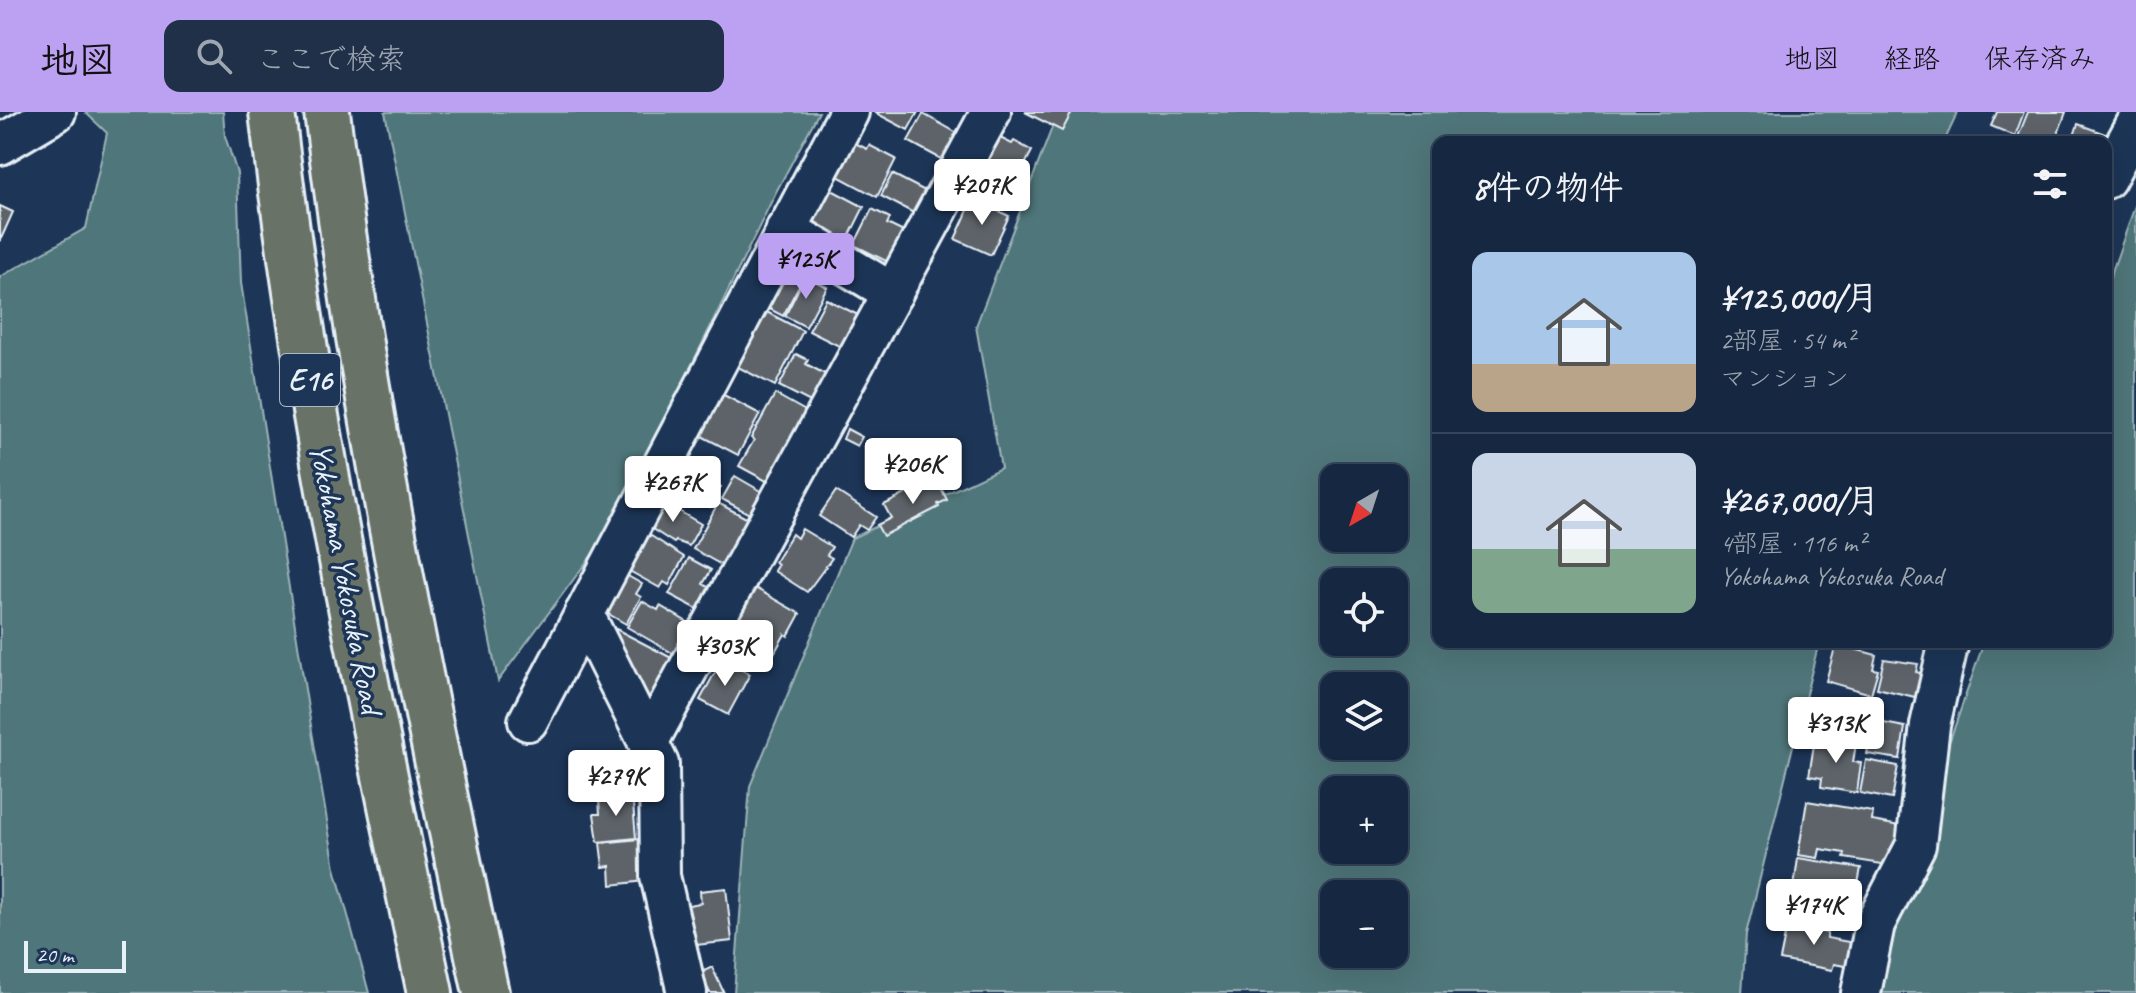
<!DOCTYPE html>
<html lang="ja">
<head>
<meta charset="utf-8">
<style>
  body { margin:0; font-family:Caveat,"Klee One",sans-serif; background:#1f3048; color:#f1f3f6; height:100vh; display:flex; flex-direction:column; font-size:30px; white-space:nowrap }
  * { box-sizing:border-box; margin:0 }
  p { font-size:26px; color:#9ea6b1 }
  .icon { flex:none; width:44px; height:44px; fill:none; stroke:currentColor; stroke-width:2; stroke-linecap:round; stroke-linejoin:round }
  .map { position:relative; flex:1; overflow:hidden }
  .sheet { position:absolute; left:1432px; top:24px; width:680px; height:512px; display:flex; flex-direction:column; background:#162841; border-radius:16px; box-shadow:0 8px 32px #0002,0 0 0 2px #35445a }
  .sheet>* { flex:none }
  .needle { width:52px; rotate:219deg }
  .buttons { position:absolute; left:1320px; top:352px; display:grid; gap:16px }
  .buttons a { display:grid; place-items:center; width:88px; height:88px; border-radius:16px; background:#162841; box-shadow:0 8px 32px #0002,0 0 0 2px #35445a; font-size:40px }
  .scale { position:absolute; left:24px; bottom:20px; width:102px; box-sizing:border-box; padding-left:8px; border:4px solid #e8f1f8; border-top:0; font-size:22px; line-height:28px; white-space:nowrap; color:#e8f1f8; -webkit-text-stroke:6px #1d3557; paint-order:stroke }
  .price { position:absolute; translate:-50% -68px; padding:0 18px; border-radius:8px; background:#fff; color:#222; font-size:26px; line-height:52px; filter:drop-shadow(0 2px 4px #0008) }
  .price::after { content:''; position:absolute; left:50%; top:48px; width:24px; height:18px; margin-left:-12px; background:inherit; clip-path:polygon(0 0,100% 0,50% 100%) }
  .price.active { background:#bca0f2; color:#111 }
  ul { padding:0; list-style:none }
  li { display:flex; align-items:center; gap:24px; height:200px; padding:0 40px }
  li+li { border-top:2px solid #35445a }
  li span { display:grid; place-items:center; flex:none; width:224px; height:160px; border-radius:16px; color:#555 }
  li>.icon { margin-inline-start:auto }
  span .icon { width:96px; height:96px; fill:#fffc; stroke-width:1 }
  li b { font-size:34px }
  h2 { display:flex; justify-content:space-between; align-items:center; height:96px; padding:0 40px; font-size:34px }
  header { display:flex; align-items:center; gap:48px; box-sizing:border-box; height:112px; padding:0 40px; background:#bca0f2; color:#111 }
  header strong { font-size:38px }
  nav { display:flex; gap:44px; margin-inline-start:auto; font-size:28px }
  .search { width:560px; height:72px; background:#1f3048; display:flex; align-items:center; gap:20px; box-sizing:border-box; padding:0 28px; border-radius:16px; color:#9ea6b1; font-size:30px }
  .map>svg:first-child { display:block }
  .green { fill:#4f767a; stroke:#9cb4b9; stroke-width:2; fill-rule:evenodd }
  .building { fill:#5d6469; stroke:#e8f1f8; stroke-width:2 }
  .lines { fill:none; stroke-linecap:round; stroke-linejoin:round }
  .minor-casing { stroke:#e8f1f8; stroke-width:44 }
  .highway-casing { stroke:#e8f1f8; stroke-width:50 }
  .minor { stroke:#1d3557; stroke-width:38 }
  .highway { stroke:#697266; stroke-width:44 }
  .labels { text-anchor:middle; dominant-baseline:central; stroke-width:7; stroke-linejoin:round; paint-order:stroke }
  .shield { fill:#1d3557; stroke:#abb9c8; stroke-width:2 }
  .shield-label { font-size:30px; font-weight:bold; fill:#e8f1f8 }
  .street-label { font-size:32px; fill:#e8f1f8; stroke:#1d3557 }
</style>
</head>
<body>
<header>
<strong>地図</strong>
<div class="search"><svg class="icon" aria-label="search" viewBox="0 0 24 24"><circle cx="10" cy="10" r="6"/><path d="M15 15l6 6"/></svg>ここで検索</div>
<nav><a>地図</a><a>経路</a><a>保存済み</a></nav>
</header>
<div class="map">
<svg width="2136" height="881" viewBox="0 0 2136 881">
  <rect width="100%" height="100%" fill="#1d3557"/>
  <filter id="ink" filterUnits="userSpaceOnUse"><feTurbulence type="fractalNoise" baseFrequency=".0125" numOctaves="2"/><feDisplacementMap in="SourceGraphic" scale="16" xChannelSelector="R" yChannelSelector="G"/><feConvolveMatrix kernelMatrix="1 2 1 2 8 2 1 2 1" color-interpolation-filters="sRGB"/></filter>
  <g filter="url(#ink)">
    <g class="green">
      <path d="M85 0H223L225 24 237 61 241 171 307 590 335 756 369 881H0V165L86 116 107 21Z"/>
      <path d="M385 0H819L776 80 614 413 498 569Z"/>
      <path d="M1058 0H1958L1944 30H1438V530H1819L1746 822 1742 881H734L750 674 852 426 1001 356 976 214ZM1334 366H1394V426H1334ZM1334 470H1394V530H1334ZM1334 574H1394V634H1334ZM1334 678H1394V738H1334ZM1334 782H1394V842H1334Z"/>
      <path d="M2136 91V881H1882L1911 741 1984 530H2106V177Z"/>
    </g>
    <g class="building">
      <path d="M874 0H918L908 18Z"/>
      <path d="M1025 0H1072L1062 19Z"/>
      <path d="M1997 0H2024L2015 24 1991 14Z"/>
      <path d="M2028 0H2066L2055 30H2016Z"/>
      <path d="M923 2 968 27 958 45 947 39 943 48 908 29Z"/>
      <path d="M2078 12 2108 23 2105 30H2072Z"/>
      <path d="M1000 26 1012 32 1014 29 1032 39 1014 74 983 58Z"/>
      <path d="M853 30 867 37 869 33 896 47 877 85 830 60Z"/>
      <path d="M892 62 933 83 925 107 881 84Z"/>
      <path d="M828 76 864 95 845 133 808 114Z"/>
      <path d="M973 87 1009 104 991 143 955 127Z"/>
      <path d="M0 94 13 100 0 129Z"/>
      <path d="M872 97 890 106 887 112 914 125 898 155 854 133Z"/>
      <path d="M783 152 804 164 783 204 762 193Z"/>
      <path d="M805 164 827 175 806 215 785 204Z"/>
      <path d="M826 187 868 208 851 240 809 219Z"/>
      <path d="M759 196 803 219 775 274 738 255 759 215 751 211Z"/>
      <path d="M796 242 808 248 806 252 838 269 824 297 779 274Z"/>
      <path d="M716 279 760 302 738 343 694 320Z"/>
      <path d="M775 282 809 301 794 322 806 328 772 372 739 354 754 328 751 326Z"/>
      <path d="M847 317 862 325 857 334 843 327Z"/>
      <path d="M680 345 711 360 707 367 721 375 710 395 692 385 691 387 670 374Z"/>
      <path d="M735 364 766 382 753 404 722 387Z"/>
      <path d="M936 366 947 388 938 392 939 395 883 424 877 413 891 406 884 393Z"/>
      <path d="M836 379 876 405 867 418 859 413 851 425 819 404Z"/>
      <path d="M660 388 701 412 689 434 676 429 674 431 646 413Z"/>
      <path d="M718 391 752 409 727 456 693 437Z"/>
      <path d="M802 417 832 435 827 443 832 446 807 480 774 459 778 452 775 450 792 422 797 426Z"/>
      <path d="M648 422 684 445 669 473 664 470 660 476 624 456Z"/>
      <path d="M689 446 711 458 703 472 715 479 703 500 669 482Z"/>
      <path d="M619 459 642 472 636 482 641 485 626 512 598 496Z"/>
      <path d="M755 476 800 502 788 524 785 522 772 545 730 521Z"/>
      <path d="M642 489 658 498 660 494 699 517 681 546 627 515Z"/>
      <path d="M616 517 681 551 653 601 619 535 621 531 614 527 613 521Z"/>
      <path d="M1836 532 1876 543 1873 557 1878 558 1871 582 1826 569Z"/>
      <path d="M1884 547 1918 552 1916 560 1925 562 1919 586 1877 576Z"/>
      <path d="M720 551 729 556 735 554 750 562 728 603 700 588Z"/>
      <path d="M1873 609 1905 615 1900 647 1867 642Z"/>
      <path d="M1815 626 1856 632 1853 650 1861 651 1857 681 1821 675 1822 666 1809 664Z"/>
      <path d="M1866 648 1898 654 1892 687 1860 681Z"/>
      <path d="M632 681 636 726 598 730 594 702H600L599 688 609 687V682Z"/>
      <path d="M1807 689 1873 700 1872 709 1900 714 1895 744 1888 753 1844 746 1845 741 1820 737 1818 746 1798 743Z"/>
      <path d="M640 727V733H644L645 769 611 773 610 754 603 755 600 731Z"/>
      <path d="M1798 746 1861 756 1856 782 1852 781 1849 799 1792 790Z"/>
      <path d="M726 776 732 829 687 834 682 794 701 791 700 779Z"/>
      <path d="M1789 804 1811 808 1809 817 1827 821V826L1854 831 1850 855 1834 852 1832 858 1780 848Z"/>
      <path d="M712 855 724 881H710L700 861Z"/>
    </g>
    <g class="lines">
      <defs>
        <g id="minor">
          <path d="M0 33 56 0"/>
          <path d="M2106 67 2136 12"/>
          <path d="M786 117 893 181"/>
          <path d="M584 502 659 652 660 764 687 881"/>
          <path d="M528 609 849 0"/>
          <path d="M648 631 991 0"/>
          <path d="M1861 881 1875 812 1916 733 1930 613 1949 530"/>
        </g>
        <g id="highway">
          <path d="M272 0C306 297 369 589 430 881"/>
          <path d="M327 0C363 296 424 590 486 881"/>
        </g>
      </defs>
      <use href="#minor" class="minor-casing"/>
      <use href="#highway" class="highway-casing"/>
      <use href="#minor" class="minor"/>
      <use href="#highway" class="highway"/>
    </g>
  </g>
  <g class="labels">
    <rect class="shield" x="280" y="242" width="60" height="52" rx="6"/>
    <g class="shield-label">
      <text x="310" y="268">E16</text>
    </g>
    <g class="street-label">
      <text transform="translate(346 466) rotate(79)">Yokohama Yokosuka Road</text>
    </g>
  </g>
</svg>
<div class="buttons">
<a><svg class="needle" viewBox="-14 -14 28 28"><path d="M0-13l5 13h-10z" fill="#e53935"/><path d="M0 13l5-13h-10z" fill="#9ea6b1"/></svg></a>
<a><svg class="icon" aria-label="locate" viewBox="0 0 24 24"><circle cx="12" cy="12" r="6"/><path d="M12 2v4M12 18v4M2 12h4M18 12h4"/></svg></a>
<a><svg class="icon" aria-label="layers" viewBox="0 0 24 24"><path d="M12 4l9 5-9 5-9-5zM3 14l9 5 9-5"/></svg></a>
<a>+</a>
<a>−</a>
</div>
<div class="scale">20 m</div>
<b class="price" style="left:982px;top:115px">¥207K</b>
<b class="price active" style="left:806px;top:189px">¥125K</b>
<b class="price" style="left:913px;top:394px">¥206K</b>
<b class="price" style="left:673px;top:412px">¥267K</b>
<b class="price" style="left:725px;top:576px">¥303K</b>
<b class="price" style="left:1836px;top:653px">¥313K</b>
<b class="price" style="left:616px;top:706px">¥279K</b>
<b class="price" style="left:1814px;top:835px">¥174K</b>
<section class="sheet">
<h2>8件の物件<svg class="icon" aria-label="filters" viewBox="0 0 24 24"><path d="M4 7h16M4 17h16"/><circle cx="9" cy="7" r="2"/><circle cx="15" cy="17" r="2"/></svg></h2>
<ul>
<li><span style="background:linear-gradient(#a9c7e8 70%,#b9a48a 0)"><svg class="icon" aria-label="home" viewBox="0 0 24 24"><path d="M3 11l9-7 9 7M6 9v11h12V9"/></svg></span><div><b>¥125,000/月</b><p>2部屋 · 54 m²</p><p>マンション</p></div></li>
<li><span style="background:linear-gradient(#c9d6e8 60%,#7fa58c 0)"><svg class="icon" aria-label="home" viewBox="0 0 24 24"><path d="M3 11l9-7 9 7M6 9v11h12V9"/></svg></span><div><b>¥267,000/月</b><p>4部屋 · 116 m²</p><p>Yokohama Yokosuka Road</p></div></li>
</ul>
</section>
</div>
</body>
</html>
